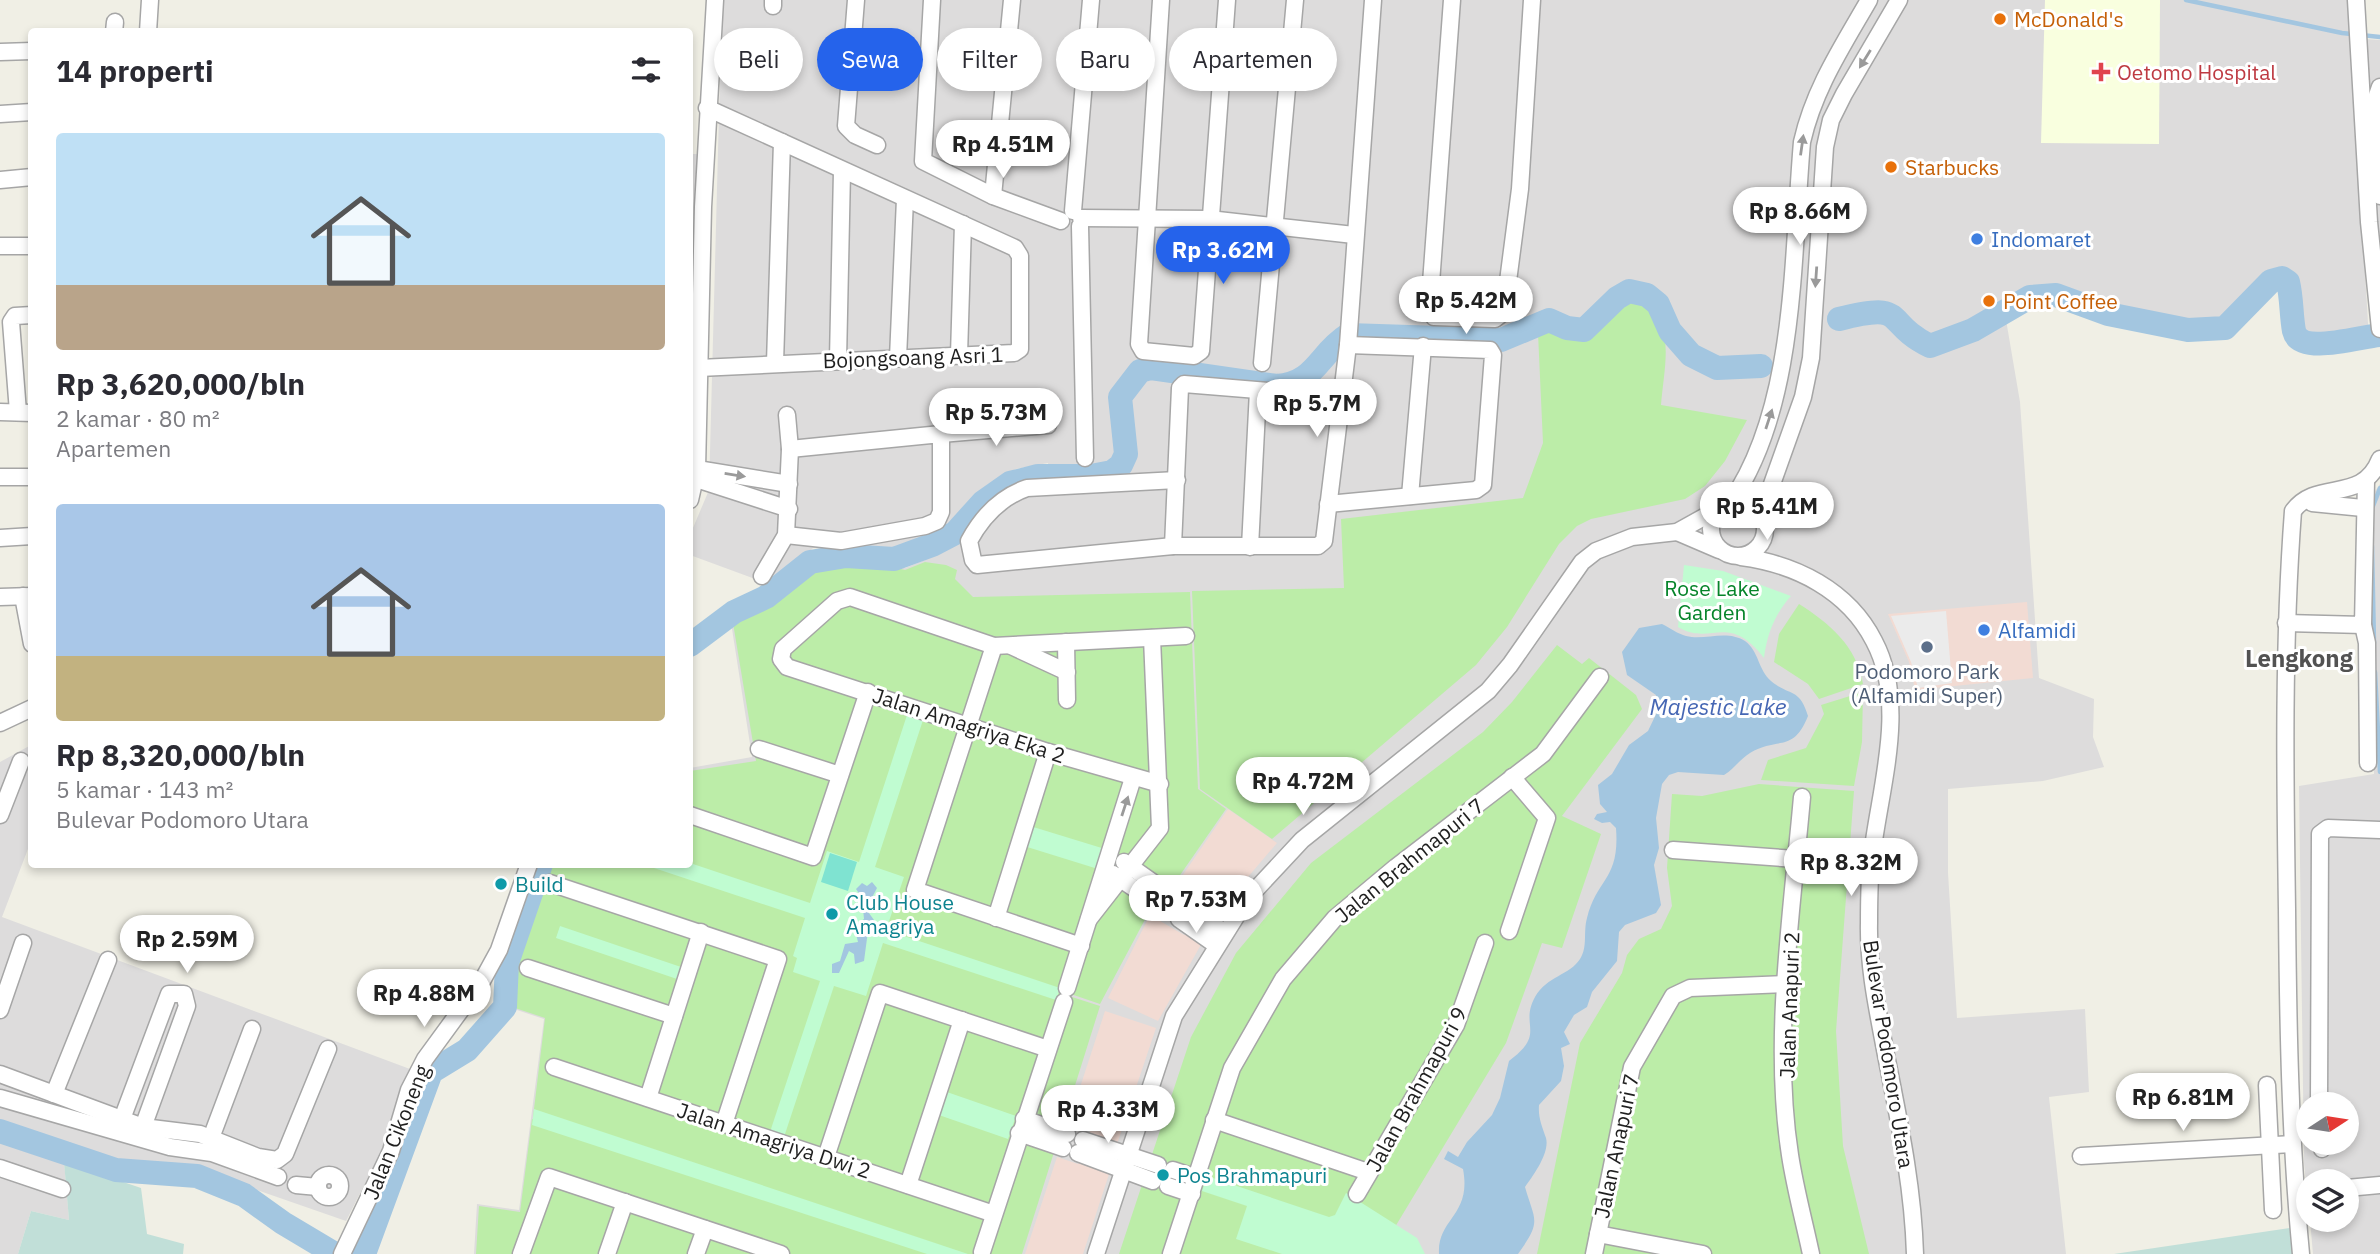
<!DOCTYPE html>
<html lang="id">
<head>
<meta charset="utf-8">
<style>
  body { margin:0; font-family:"IBM Plex Sans",sans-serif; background:#f2f2f3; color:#2b2b33; height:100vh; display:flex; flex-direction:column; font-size:26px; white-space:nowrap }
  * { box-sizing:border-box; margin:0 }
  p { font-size:23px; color:#7c7c81 }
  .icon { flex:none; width:38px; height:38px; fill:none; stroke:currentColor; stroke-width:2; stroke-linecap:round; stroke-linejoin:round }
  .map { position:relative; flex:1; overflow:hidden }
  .sheet { position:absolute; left:28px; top:28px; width:665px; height:840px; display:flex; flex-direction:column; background:#fff; border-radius:7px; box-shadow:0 4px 10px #0003 }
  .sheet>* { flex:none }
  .top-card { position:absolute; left:714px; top:28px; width:665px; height:63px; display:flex; gap:14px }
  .needle { width:46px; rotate:78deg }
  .fabs { position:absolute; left:2296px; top:1092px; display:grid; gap:14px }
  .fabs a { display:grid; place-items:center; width:63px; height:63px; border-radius:50%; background:#fff; box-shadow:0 4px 10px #0003; font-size:35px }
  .price { position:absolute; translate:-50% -60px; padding:0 16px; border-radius:24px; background:#fff; color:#222; font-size:23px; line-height:46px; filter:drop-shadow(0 2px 4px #0008) }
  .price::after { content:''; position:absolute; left:50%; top:42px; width:21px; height:16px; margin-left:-10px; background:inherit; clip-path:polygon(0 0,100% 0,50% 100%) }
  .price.current { background:#2563eb; color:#fff }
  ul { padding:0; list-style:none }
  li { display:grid; align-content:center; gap:14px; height:371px; padding:0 28px }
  li span { display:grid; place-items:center; height:217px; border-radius:7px; color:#555 }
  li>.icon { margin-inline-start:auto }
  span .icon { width:126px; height:126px; fill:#fffc; stroke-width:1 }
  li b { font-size:30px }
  h2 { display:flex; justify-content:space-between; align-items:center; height:84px; padding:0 28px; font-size:30px }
  .tag { padding:0 24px; border-radius:32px; background:#fff; box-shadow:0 4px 10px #0003; font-size:24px; line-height:63px }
  .tag.current { background:#2563eb; color:#fff }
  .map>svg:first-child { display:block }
  .residential { fill:#dddcdc; fill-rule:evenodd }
  .commercial { fill:#f2dbd3 }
  .education { fill:#f9ffdf }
  .grass { fill:#bceda8 }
  .wetland { fill:#c1dfd8 }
  .park { fill:#c0fcd1 }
  .pitch { fill:#7fe3d1 }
  .parking { fill:#ebebeb }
  .water { fill:#a3c6e0 }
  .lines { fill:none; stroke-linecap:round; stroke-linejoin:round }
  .stream { stroke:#a3c6e0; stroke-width:4.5 }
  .river { stroke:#a3c6e0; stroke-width:24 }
  .minor-casing { stroke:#a6a6a6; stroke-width:19 }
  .minor { stroke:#fff; stroke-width:16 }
  .oneway { fill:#9a9a9a }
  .food-dot { fill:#e8710a; stroke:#fff; stroke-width:2.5 }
  .health-dot { fill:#e0444e; stroke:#fff; stroke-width:2.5 }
  .shop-dot { fill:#3f7fe0; stroke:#fff; stroke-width:2.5 }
  .service-dot { fill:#5c6f8a; stroke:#fff; stroke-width:2.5 }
  .culture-dot { fill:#0f9aa8; stroke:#fff; stroke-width:2.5 }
  .labels { text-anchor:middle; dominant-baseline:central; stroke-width:6; stroke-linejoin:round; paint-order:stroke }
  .food-label { font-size:21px; fill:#c56008; stroke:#fff; text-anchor:start }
  .health-label { font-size:21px; fill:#be3a42; stroke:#fff; text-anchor:start }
  .shop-label { font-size:21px; fill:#366cbe; stroke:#fff; text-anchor:start }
  .street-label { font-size:21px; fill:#1f1f1f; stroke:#fff }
  .park-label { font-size:21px; fill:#06842a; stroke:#fff }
  .service-label { font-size:21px; fill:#4e5e75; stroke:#fff }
  .culture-label { font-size:21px; fill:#0d838f; stroke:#fff; text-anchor:start }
  .water-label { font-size:23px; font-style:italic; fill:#4667b4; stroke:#fff }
  .quarter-label { font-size:24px; font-weight:bold; fill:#525252; stroke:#fff }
</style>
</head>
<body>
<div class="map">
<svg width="2380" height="1254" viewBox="0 0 2380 1254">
  <rect width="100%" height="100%" fill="#f0efe5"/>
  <g class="residential">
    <path d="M722 0H2349L2369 340 2298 341 2289 328 2287 290 2277 276 2267 275 2221 325 2210 330 2109 321 2049 297 2004 308 2020 402 2039 678 2094 699 2093 737 2104 767 2043 781 1948 789V873L1957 1018 2085 1009 2089 1092 2049 1097 2066 1254H474L477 1204 519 1210 544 1019 511 1008 506 976 547 865 690 864V768L752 757 730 616 764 603 819 557 867 559 905 568 925 560 999 489 1030 478 1049 476 1048 463 1016 469 987 485 925 546 892 553 813 548 774 586 690 555V535L709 490Z"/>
    <path d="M2365 39 2380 40V277Z"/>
    <path d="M690 154H700L696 247H690Z"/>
    <path d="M2380 484V1254H2313L2310 1220H2347V1181H2308V1204L2304 1163 2299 786 2374 774 2369 500ZM2308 1104H2347V1143H2308Z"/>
    <path d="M31 745V841L2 917 410 1069 381 1152 346 1221 234 1182 63 1148 69 1220 31 1211 18 1254H0V762Z"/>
  </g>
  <g class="commercial">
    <path d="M2027 602 2033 678 1915 690 1909 662 1888 614Z"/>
    <path d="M1228 809 1277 843 1236 891 1214 921 1195 908 1200 900 1176 885Z"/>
    <path d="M1150 915 1184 935 1188 930 1203 941 1158 1021 1108 998Z"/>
    <path d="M1105 1011 1156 1028 1116 1147 1088 1138 1090 1131 1068 1124Z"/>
    <path d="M1057 1157 1078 1164 1081 1158 1111 1168 1083 1254H1025Z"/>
  </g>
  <path class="education" d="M2045 0H2160L2159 144 2041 143Z"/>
  <g class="grass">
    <path d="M1637 295C1678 318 1664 366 1661 405L1747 420 1725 461 1705 486 1685 499 1591 519 1577 526 1559 544 1507 627 1476 665 1272 839 1200 789 1192 591 1344 588 1341 519 1523 498 1543 443 1538 333 1530 331C1558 321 1564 341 1587 334 1609 328 1610 301 1637 295Z"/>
    <path d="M820 559 867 561 905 570 925 562 946 565 957 570 955 579 973 597 1190 592 1198 789 1226 809 1153 914 1149 912 1100 1004 690 864V771L756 761 732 617 765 605Z"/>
    <path d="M1799 604C1829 623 1857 646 1863 684L1819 699 1808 684 1774 662 1779 634Z"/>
    <path d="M1557 645 1582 664 1589 658 1636 695 1642 709 1562 816 1601 834 1562 948 1542 943 1506 1043 1395 1227 1423 1254H1119L1191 1037 1236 953 1311 863 1483 732 1512 702Z"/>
    <path d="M1863 692 1862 742 1854 786 1761 780 1768 760 1806 748 1824 714 1821 705Z"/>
    <path d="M1759 784 1854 791 1836 1031 1843 1146 1869 1254H1537L1580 1043 1622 973 1627 955 1639 939 1661 929 1672 906 1667 868 1672 794 1702 796Z"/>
    <path d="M660 864 1100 1006 1022 1254H954L533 1117 545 1018 512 1007 508 976 549 865Z"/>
    <path d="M532 1119 948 1254H476L479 1206 520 1212Z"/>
  </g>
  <g class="wetland">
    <path d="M64 1162 141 1188 147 1234 184 1244 183 1254H18L31 1211 69 1220Z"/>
    <path d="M2290 1228 2293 1254H2114Z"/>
  </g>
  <g class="park">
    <path d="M1684 565 1723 571 1791 596C1775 614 1767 634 1764 658 1728 611 1711 647 1678 627Z"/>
    <path d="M908 712 924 717 875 867 904 877 886 930 1060 988 1056 1000 883 943 866 996 834 986 784 1137 770 1132 820 981 793 972 797 958 793 956 805 918 645 865 690 863 810 903 827 851 859 862Z"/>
    <path d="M1030 826 1105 849 1098 869 1024 846Z"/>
    <path d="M560 926 681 967 677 979 556 938Z"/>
    <path d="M944 1091 1016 1116 1008 1139 936 1114Z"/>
    <path d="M534 1109 968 1254H927L532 1125Z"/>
    <path d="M1207 1176 1329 1217 1335 1215 1346 1193 1417 1238 1425 1254H1282L1236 1239 1247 1206 1202 1191Z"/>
  </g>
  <path class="pitch" d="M830 853 857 862 848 891 821 882Z"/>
  <path class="parking" d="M1946 611 1952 683 1918 688 1911 662 1891 616Z"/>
  <g class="water">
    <path d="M1662 624C1670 628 1678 634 1686 636 1705 641 1726 629 1745 641 1759 651 1758 670 1771 681 1790 697 1799 687 1808 716 1793 754 1777 736 1750 753 1740 759 1734 769 1724 775L1678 772 1669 775 1662 784 1656 818 1659 848 1654 865 1661 905 1656 913 1625 925 1619 932 1617 961 1592 992 1587 1007 1574 1015 1564 1032 1570 1044 1561 1048 1564 1066 1561 1081 1539 1105C1538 1118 1542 1126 1546 1138 1550 1153 1533 1176 1525 1187 1535 1222 1542 1220 1518 1254H1439C1437 1218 1472 1216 1463 1169L1444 1159 1448 1151 1458 1157 1467 1142 1492 1115 1500 1098 1509 1061C1547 1033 1519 1026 1535 997 1547 976 1570 975 1580 959 1588 947 1583 932 1587 918 1597 878 1620 880 1616 828L1610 822 1602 823 1594 819 1597 814 1607 812 1600 804 1598 785 1612 774 1629 745 1648 731 1659 708 1656 695 1627 675 1622 652 1639 628Z"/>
    <path d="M872 882 877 888 866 909 874 920 868 931 864 961 855 964 854 954 849 951 839 973H832V964L840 961 845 944 858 942 854 926 864 919 862 898 856 889 862 883 867 886Z"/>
  </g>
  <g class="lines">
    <g class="stream">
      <path d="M2186 0 2342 33 2380 37"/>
      <path d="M2373 506 2380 488"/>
      <path d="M2372 546 2374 643"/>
      <path d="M2375 672 2380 772"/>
    </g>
    <g class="river">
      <path d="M1839 319C1910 301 1881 322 1930 346L1973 330 2030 297 2056 295 2108 314 2188 330 2225 328 2271 281 2282 278 2288 282C2292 299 2291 315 2294 331 2300 356 2362 336 2380 335"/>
      <path d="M690 645 734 612 766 597 810 562 846 556 894 559 932 545 955 533 983 502 1010 483 1038 476H1091L1112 472 1121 465 1126 454 1120 397 1140 371 1151 368 1277 386C1316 383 1318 354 1348 335L1501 340 1549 320 1567 328 1584 330 1617 298 1629 291 1647 295 1658 304 1670 331 1691 355 1717 368 1761 366"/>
      <path d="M0 1131 116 1170 197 1176 244 1195 283 1223 335 1254"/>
      <path d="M364 1254 431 1072 467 1050 505 1007 507 963 541 864"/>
    </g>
    <defs>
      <g id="minor">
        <path d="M856 0 846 126 855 135 877 145"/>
        <path d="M932 0 923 161 993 196 1061 221"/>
        <path d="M1161 0 1139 344 1143 351 1194 356 1201 351 1227 0"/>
        <path d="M1452 0 1429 310 1434 317 1495 319 1504 312 1520 189 1532 0"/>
        <path d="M2356 0 2369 222 2380 329"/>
        <path d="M773 6V0"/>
        <path d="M114 32 115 22"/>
        <path d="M148 32 150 0"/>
        <path d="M0 52 32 51"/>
        <path d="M2380 87 2373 107 2380 196"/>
        <path d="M0 114 32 112"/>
        <path d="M0 180 32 177"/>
        <path d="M993 196 1012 0"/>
        <path d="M1073 211 1091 0"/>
        <path d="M1081 218 1209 219 1354 235"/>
        <path d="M1080 226 1085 458"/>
        <path d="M0 246H32"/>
        <path d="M959 355 963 224"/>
        <path d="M898 358 905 199"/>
        <path d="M838 360 842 171"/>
        <path d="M775 363 782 142"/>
        <path d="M1262 363 1295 0"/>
        <path d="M699 368 1014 353 1020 349V256L1015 248 707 108"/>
        <path d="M1341 397 1184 384 1180 388 1173 546H1318L1324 541 1348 345 1373 0"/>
        <path d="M0 412 32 413"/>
        <path d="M18 412 11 322 15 316 32 315"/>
        <path d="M941 434 1048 425"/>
        <path d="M697 469 789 484"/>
        <path d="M0 477H32"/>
        <path d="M696 479 789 509"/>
        <path d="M1410 496 1423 346"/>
        <path d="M690 500 697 469 703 207 715 0"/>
        <circle cx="1738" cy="529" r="27"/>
        <path d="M1730 503C1797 407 1792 255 1802 142 1814 89 1842 47 1869 0"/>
        <path d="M2312 503 2363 508"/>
        <path d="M1328 504 1476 490 1483 485 1493 355 1490 350 1348 345"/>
        <path d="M1761 515 1803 397 1811 358 1825 147 1831 120 1844 94 1899 0"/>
        <path d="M1677 532 1719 550"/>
        <path d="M786 535 841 541 925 526 937 521 941 512V434L790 449"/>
        <path d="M0 538 32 536"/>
        <path d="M1173 546 977 565 973 560 969 541C982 517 1001 497 1027 488L1177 480"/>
        <path d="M1250 547 1258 391"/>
        <path d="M1741 557C1795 564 1848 590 1874 641 1908 705 1880 787 1872 855 1869 877 1869 901 1869 923 1868 968 1878 1012 1886 1055 1899 1121 1913 1186 1915 1254"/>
        <path d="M762 576 786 535 790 449 787 415"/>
        <path d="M23 596 32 644"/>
        <path d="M0 597 32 596"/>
        <path d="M2286 623 2363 625 2366 481"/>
        <path d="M2363 625 2367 643 2368 763"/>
        <path d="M1066 642 1067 700"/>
        <path d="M994 646 915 890 1081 946"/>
        <path d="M1011 646 1067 672"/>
        <path d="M0 723 32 708"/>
        <path d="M759 749 840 775"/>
        <path d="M1160 784 1048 752 787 667 781 659 783 649 837 601 850 597 994 646 1186 636"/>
        <path d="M1802 797C1792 912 1772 1040 1790 1155 1795 1188 1804 1221 1811 1254"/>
        <path d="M0 815 21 761"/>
        <path d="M690 815 813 857 868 692"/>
        <path d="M1673 850 1796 859"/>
        <path d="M1124 862 1172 896"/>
        <path d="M1113 874 1163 908"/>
        <path d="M550 883 778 959 724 1124"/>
        <path d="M1187 907 1224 932"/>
        <path d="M996 918 1048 752"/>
        <path d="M1089 919 1160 828 1152 638"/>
        <path d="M1179 919 1216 945"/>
        <path d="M1509 931 1547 818 1512 777"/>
        <path d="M528 968 674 1016"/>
        <path d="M1067 988 1133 778"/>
        <path d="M0 1010 23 943"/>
        <path d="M554 1067 994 1214"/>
        <path d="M0 1074 143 1127 200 1134 258 1157 277 1160 285 1154 328 1049"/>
        <path d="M2267 1085 2273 1210"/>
        <path d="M54 1094 108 960"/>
        <path d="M0 1098 170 1147 212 1153 278 1177"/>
        <path d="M648 1098 701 932"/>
        <path d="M2319 1104 2320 834 2328 828 2380 830"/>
        <path d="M122 1119 169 994H184L187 1006 143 1127"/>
        <path d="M1024 1119 1067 1134"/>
        <path d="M1214 1120 1368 1172"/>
        <path d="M1019 1133 1063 1148"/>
        <path d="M211 1138 252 1029"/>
        <path d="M1083 1140 1158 1165"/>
        <path d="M2321 1143 2322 1149"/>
        <path d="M1078 1153 1153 1181"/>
        <path d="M2081 1156 2291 1144"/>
        <path d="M826 1157 880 993 1048 1049"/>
        <path d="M0 1168 62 1189"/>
        <path d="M1173 1170 1197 1178"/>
        <circle cx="329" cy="1186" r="11"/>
        <path d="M296 1185 318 1187"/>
        <path d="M908 1185 962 1020"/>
        <path d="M1168 1186 1192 1194"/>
        <path d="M2347 1188 2380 1185"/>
        <path d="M1357 1194 1456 1025 1485 943"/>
        <path d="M1598 1234 1703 1254"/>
        <path d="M982 1252 1064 1002"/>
        <path d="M342 1254 391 1151 409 1090 425 1059 482 981 499 950 529 864"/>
        <path d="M521 1254 549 1177 781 1254"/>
        <path d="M607 1254 625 1202"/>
        <path d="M696 1254 705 1229"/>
        <path d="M1096 1254 1174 1016 1247 899 1302 840 1488 691 1510 665 1582 562 1596 551 1632 537 1677 532 1722 507"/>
        <path d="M1171 1254 1232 1068 1283 979 1335 918 1396 867 1543 754 1600 677"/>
        <path d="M1594 1254 1632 1067 1673 996 1690 988 1786 984"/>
        <path d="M2301 1254C2290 1139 2288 1025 2287 909 2285 776 2283 644 2293 511 2317 478 2362 505 2380 459"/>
      </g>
    </defs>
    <use href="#minor" class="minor-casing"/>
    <use href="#minor" class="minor"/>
  </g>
  <defs><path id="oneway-solid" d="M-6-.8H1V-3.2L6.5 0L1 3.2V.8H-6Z" transform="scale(1.75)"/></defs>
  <g class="oneway">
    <use href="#oneway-solid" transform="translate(1865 59) rotate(122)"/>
    <use href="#oneway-solid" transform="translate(1802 145) rotate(-82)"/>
    <use href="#oneway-solid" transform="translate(1816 277) rotate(94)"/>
    <use href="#oneway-solid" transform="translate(1769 419) rotate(-72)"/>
    <use href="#oneway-solid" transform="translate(735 475) rotate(9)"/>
    <use href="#oneway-solid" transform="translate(1125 806) rotate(-72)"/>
  </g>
  <g class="food-dot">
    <circle cx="2000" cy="19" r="7"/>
    <circle cx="1891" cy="167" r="7"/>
    <circle cx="1989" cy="301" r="7"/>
  </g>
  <path class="health-dot" d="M2097.5 61.5h7v7h7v7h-7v7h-7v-7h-7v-7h7z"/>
  <g class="shop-dot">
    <circle cx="1977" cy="239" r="7"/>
    <circle cx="1984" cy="630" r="7"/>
  </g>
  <circle class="service-dot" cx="1927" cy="647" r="7"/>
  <g class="culture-dot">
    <circle cx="501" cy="884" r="7"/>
    <circle cx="832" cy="914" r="7"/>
    <circle cx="1163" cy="1175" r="7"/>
  </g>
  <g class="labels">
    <g class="food-label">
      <text x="2014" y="19">McDonald's</text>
      <text x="1905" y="167">Starbucks</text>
      <text x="2003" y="301">Point Coffee</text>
    </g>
    <g class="health-label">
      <text x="2117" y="72">Oetomo Hospital</text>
    </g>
    <g class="shop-label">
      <text x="1991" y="239">Indomaret</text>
      <text x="1998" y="630">Alfamidi</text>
    </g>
    <g class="street-label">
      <text transform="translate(913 357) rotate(-2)">Bojongsoang Asri 1</text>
      <text transform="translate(969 725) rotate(18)">Jalan Amagriya Eka 2</text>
      <text transform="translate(1409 860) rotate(-39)">Jalan Brahmapuri 7</text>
      <text transform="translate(1789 1005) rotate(-88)">Jalan Anapuri 2</text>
      <text transform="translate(1889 1054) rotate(81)">Bulevar Podomoro Utara</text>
      <text transform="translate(1416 1089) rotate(-61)">Jalan Brahmapuri 9</text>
      <text transform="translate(396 1132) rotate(-68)">Jalan Cikoneng</text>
      <text transform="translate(774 1140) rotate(18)">Jalan Amagriya Dwi 2</text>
      <text transform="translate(1616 1146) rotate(-78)">Jalan Anapuri 7</text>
    </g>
    <g class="park-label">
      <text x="1712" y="588">Rose Lake<tspan x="1712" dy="24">Garden</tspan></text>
    </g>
    <g class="service-label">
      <text x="1927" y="671">Podomoro Park<tspan x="1927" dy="24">(Alfamidi Super)</tspan></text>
    </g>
    <g class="culture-label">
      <text x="515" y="884">Build</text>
      <text x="846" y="902">Club House<tspan x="846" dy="24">Amagriya</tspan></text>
      <text x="1177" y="1175">Pos Brahmapuri</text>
    </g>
    <g class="water-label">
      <text x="1718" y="706">Majestic Lake</text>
    </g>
    <g class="quarter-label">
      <text x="2299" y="658">Lengkong</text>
    </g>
  </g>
</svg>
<div class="fabs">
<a><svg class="needle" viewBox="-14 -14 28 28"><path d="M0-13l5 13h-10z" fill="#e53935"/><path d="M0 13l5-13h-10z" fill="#7c7c81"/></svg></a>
<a><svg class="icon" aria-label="layers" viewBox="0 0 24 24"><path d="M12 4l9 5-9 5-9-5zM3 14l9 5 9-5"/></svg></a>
</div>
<b class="price" style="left:1003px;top:180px">Rp 4.51M</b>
<b class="price" style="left:1800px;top:247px">Rp 8.66M</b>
<b class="price current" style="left:1223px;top:286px">Rp 3.62M</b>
<b class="price" style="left:1466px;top:336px">Rp 5.42M</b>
<b class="price" style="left:1317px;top:439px">Rp 5.7M</b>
<b class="price" style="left:996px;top:448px">Rp 5.73M</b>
<b class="price" style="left:1767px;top:542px">Rp 5.41M</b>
<b class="price" style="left:1303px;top:817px">Rp 4.72M</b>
<b class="price" style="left:1851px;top:898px">Rp 8.32M</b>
<b class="price" style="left:1196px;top:935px">Rp 7.53M</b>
<b class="price" style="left:187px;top:975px">Rp 2.59M</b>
<b class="price" style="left:424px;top:1029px">Rp 4.88M</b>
<b class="price" style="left:2183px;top:1133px">Rp 6.81M</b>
<b class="price" style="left:1108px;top:1145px">Rp 4.33M</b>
<div class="top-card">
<a class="tag">Beli</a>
<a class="tag current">Sewa</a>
<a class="tag">Filter</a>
<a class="tag">Baru</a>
<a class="tag">Apartemen</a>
</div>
<section class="sheet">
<h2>14 properti<svg class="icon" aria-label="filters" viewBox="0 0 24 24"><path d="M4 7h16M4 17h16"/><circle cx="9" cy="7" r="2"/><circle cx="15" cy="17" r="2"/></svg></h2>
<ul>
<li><span style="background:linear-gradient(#bfe0f5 70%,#b9a48a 0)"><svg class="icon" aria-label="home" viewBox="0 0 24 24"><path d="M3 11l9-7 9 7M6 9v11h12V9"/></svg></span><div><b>Rp 3,620,000/bln</b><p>2 kamar · 80 m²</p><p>Apartemen</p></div></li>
<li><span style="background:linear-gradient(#a9c7e8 70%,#c2b280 0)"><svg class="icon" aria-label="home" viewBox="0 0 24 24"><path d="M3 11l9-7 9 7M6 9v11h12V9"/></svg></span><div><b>Rp 8,320,000/bln</b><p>5 kamar · 143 m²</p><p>Bulevar Podomoro Utara</p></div></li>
</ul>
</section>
</div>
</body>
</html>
